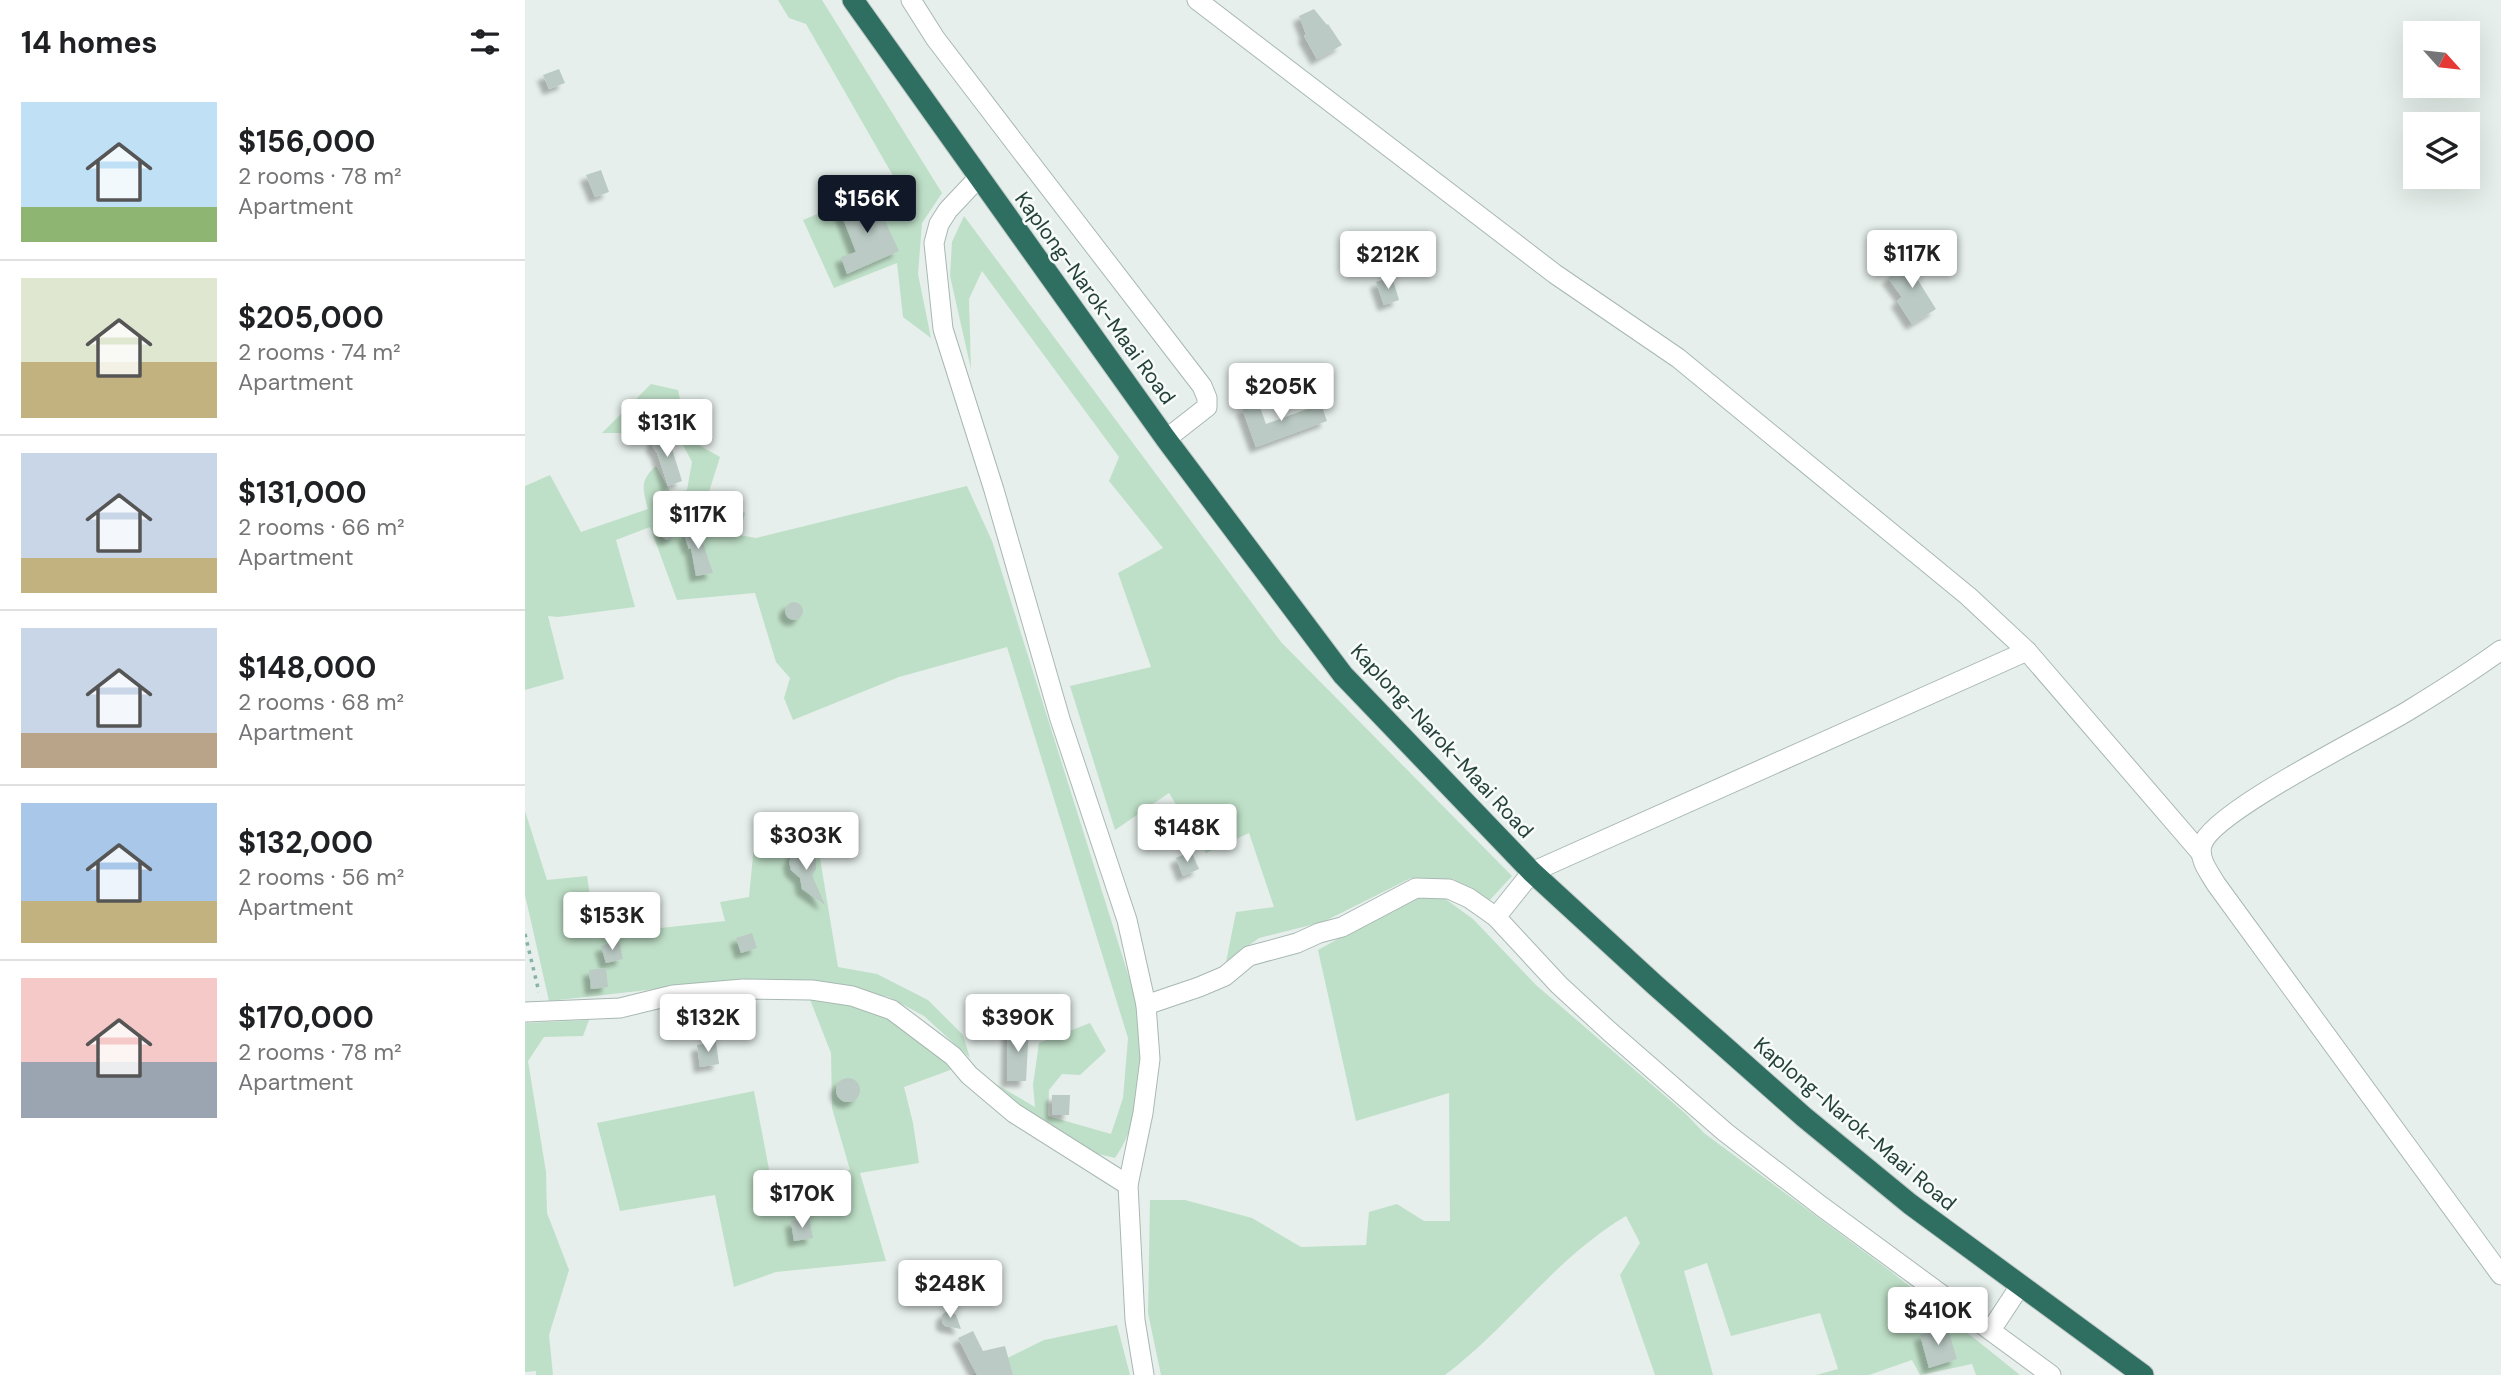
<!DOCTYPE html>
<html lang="en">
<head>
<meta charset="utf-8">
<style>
  body { margin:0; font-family:"DM Sans",sans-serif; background:#f2f2f2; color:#202124; height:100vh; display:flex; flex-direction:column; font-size:26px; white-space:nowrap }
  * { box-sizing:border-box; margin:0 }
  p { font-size:23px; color:#757577 }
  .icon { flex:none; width:38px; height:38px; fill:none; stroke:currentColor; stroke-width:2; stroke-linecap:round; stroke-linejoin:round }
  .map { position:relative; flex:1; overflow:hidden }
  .panel { display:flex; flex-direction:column; background:#fff; width:525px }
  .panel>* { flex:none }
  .needle { width:46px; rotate:117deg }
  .fabs { position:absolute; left:1878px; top:21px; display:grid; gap:14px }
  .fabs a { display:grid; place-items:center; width:77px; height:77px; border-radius:0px; background:#fff; box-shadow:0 7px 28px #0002; font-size:35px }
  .price { position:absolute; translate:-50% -60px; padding:0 16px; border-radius:7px; background:#fff; color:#222; font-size:23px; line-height:46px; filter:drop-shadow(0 2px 4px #0008) }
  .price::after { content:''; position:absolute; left:50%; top:42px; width:21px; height:16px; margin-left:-10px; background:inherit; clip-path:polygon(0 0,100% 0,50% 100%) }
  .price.on { background:#111827; color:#fff }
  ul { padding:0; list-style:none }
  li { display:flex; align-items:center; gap:21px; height:175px; padding:0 21px }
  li+li { border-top:2px solid #e0e0e0 }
  li span { display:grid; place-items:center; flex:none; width:196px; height:140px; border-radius:0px; color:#555 }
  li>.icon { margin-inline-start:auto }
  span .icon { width:84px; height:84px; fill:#fffc; stroke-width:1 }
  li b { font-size:30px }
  h2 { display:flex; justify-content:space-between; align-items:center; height:84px; padding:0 21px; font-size:30px }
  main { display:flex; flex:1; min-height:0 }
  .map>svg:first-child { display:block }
  .green { fill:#bfe0c8 }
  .building { fill:#bbcac4; filter:url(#shadow) }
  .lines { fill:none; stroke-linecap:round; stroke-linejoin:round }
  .minor-casing { stroke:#a8b8b2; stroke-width:21 }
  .highway-casing { stroke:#c2cac8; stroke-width:23 }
  .path { stroke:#86b3a5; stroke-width:3.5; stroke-dasharray:3.5 5; stroke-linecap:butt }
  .minor { stroke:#fff; stroke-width:19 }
  .highway { stroke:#2f6f62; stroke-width:21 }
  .labels { text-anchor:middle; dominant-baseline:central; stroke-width:5; stroke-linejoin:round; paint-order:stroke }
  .street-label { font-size:21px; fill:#24423a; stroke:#f7fbf9 }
</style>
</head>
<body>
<main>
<section class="panel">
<h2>14 homes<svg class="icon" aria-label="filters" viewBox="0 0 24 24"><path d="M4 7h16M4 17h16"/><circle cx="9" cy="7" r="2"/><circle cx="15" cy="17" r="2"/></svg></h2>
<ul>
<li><span style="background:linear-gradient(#bfe0f5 75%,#8fb573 0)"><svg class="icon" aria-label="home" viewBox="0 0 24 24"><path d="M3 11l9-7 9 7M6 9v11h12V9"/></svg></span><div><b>$156,000</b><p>2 rooms · 78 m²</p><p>Apartment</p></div></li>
<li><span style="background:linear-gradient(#dfe7d0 60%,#c2b280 0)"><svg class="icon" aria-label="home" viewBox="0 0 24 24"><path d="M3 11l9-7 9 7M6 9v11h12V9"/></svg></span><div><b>$205,000</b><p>2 rooms · 74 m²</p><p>Apartment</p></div></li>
<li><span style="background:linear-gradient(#c9d6e8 75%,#c2b280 0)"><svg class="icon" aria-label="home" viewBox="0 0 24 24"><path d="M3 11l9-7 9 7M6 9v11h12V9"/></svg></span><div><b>$131,000</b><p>2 rooms · 66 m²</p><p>Apartment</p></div></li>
<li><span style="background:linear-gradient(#c9d6e8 75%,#b9a48a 0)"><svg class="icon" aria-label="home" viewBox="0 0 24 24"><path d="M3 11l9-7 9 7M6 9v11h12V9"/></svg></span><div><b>$148,000</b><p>2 rooms · 68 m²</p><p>Apartment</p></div></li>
<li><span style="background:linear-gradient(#a9c7e8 70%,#c2b280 0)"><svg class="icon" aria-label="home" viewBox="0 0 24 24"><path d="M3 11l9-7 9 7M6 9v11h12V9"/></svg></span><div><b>$132,000</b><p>2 rooms · 56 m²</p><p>Apartment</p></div></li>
<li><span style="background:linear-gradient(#f6c9c9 60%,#9aa5b1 0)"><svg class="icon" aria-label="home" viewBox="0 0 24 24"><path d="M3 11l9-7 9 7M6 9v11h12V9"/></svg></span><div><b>$170,000</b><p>2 rooms · 78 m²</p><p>Apartment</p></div></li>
</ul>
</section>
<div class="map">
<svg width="1976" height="1375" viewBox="0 0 1976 1375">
  <defs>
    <filter id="shadow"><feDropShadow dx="-6" dy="6" stdDeviation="2" flood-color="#0004"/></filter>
  </defs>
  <rect width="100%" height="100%" fill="#e6efeb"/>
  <g class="green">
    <path d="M253 0H297L417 193 397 223 393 274 406 338 378 317 372 263 309 288 278 220 371 181 281 24 264 18Z"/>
    <path d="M439 216 756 642 987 876 964 901 928 879 886 878 798 922 734 938 701 962 711 912 749 907 724 833 681 853 644 793 590 830 545 686 626 667 593 573 638 548 584 481 594 457 457 271 444 299 446 369 425 276 427 242Z"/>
    <path d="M126 384 153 390 163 439 195 457 183 495 220 513 214 535 231 538 442 486 467 541 614 1009C615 1064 622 1111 590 1158L561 1151 493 1109 459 1077 510 1107 508 1085 514 1043 565 1023 581 1051 555 1075 537 1074 524 1090 523 1116 586 1134 598 1098 603 1038 482 647 374 677 268 720 259 698 265 678 251 662 230 593 152 600 125 527 91 540 110 607 33 617 23 616 39 679 0 690V486L25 475 56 532 123 509C118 489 114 481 131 466L147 495 162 490 167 462 141 413 117 433H77Z"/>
    <path d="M0 811 22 880 62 876 71 935 200 921 195 902 224 897 229 845 255 830 291 834 313 967 352 974 403 1000 438 1035 445 1058 399 1016 364 997 303 983 221 979 24 1001 0 895Z"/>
    <path d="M892 895 919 898 948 919 1011 985 1161 1114 1179 1133 1368 1273 1495 1375H1451L1447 1364 1395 1375 1387 1360 1344 1375H1291L1313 1369 1295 1313 1206 1336 1182 1263 1159 1271 1188 1375H1130L1095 1275 1115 1243 1101 1216C1030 1258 985 1326 920 1375H636L623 1313 625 1200H660L727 1218 776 1247 841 1245 844 1212 872 1204 899 1221H925L924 1093 831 1121 793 950Z"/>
    <path d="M284 997C308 1000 332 1003 354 1011 381 1021 408 1049 428 1069L379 1087 388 1123 394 1163 335 1173 361 1261 251 1272 209 1287 190 1195 95 1211 72 1123 229 1091 248 1190 325 1170 307 1108 306 1053Z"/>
    <path d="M64 1020 58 1036 19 1037 3 1061 21 1172 22 1213 44 1270 24 1335 28 1375H11V1371L0 1372V1023Z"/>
    <path d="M592 1325 605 1375H448L519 1340Z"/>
  </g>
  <g class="building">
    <path d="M789 9 802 25 803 24 817 45 792 59 779 36 781 34 774 16Z"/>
    <path d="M34 69 40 83 24 89 18 75Z"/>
    <path d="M76 170 84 192 70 197 61 175Z"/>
    <path d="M349 197 374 251 322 274 316 257 331 252 315 211Z"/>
    <path d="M1388 252 1399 265 1389 274 1411 309 1387 324 1372 301 1377 297 1363 278 1379 265 1377 262Z"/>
    <path d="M867 277 874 300 859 305 851 282Z"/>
    <path d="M733 402 741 424 796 404 802 421 731 447 717 408Z"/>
    <path d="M137 434 143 436 147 441V449L157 481 143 486 132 453 127 446 130 436Z"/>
    <path d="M171 522 188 573 171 576 166 548 164 549 159 535 164 533 162 524Z"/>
    <path d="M140 523 147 526 152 535 142 540 137 537 135 529Z"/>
    <circle cx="269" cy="611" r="9"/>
    <path d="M276 849 286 853 291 860V869L287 875 300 905 277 889 275 878 266 870 264 862 269 851Z"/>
    <path d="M666 851 674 869 658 876 651 858Z"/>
    <path d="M227 933 232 948 216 953 211 938Z"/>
    <path d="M94 941 98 959 81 963 76 946Z"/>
    <path d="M81 968 83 987 66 989 64 970Z"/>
    <path d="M504 1026 501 1081H482L483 1028Z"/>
    <path d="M191 1042 194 1064 175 1067 172 1045Z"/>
    <circle cx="323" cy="1090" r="12"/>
    <path d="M527 1095H545L544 1115H527Z"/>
    <path d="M284 1218 288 1238 269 1241 266 1221Z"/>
    <path d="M423 1310 431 1315 436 1329 420 1326 417 1323V1315Z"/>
    <path d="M1422 1326 1432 1359 1404 1368 1395 1335Z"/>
    <path d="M448 1331 458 1351 480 1346 488 1375H452L433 1338Z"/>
  </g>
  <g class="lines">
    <defs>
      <g id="minor">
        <path d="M386 0 410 38 487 139 677 386 682 398V407L641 439"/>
        <path d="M672 0 1030 274 1153 358 1443 596 1502 651 1676 853"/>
        <path d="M454 177 423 210 414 224 409 243 418 329 469 490 535 719 602 920 621 1005 625 1059 618 1113 603 1185 610 1320 619 1375"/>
        <path d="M1976 650C1947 671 1917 690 1886 709 1850 732 1687 811 1677 845 1673 859 1684 872 1691 884L1976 1275"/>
        <path d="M971 917 1007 872 1502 651"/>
        <path d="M621 1005 674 987 700 976 724 956 772 943 794 933 817 927 891 888 924 889 944 898 971 917 1034 985 1084 1031 1200 1132 1296 1206 1526 1375"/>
        <path d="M0 1012 95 1008 148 995 218 989 287 990 327 996 367 1010 428 1056 444 1075 489 1113 603 1185"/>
        <path d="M1466 1330 1495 1286"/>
      </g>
      <path id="highway" d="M328 0 641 439 818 675 1007 872 1130 985 1279 1117 1385 1204 1618 1375"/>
    </defs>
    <use href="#minor" class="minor-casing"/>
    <use href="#highway" class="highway-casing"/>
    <path class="path" d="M0 934 14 992"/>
    <use href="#minor" class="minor"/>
    <use href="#highway" class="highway"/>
  </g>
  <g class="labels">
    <g class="street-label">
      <text transform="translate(570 298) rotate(54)">Kaplong-Narok-Maai Road</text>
      <text transform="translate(917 741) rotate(47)">Kaplong-Narok-Maai Road</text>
      <text transform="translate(1330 1124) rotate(40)">Kaplong-Narok-Maai Road</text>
    </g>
  </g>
</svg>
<div class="fabs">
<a><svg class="needle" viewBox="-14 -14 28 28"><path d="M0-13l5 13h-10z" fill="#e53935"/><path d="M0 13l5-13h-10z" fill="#757577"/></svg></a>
<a><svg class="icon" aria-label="layers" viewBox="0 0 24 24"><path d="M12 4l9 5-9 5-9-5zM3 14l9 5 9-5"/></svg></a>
</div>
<b class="price on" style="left:342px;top:235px">$156K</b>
<b class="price" style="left:1387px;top:290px">$117K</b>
<b class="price" style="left:863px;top:291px">$212K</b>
<b class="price" style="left:756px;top:423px">$205K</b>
<b class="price" style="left:142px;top:459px">$131K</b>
<b class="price" style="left:173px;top:551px">$117K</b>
<b class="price" style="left:662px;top:864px">$148K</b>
<b class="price" style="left:281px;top:872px">$303K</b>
<b class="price" style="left:87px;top:952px">$153K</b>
<b class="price" style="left:183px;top:1054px">$132K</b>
<b class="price" style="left:493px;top:1054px">$390K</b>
<b class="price" style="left:277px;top:1230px">$170K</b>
<b class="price" style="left:425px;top:1320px">$248K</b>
<b class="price" style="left:1413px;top:1347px">$410K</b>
</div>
</main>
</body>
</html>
